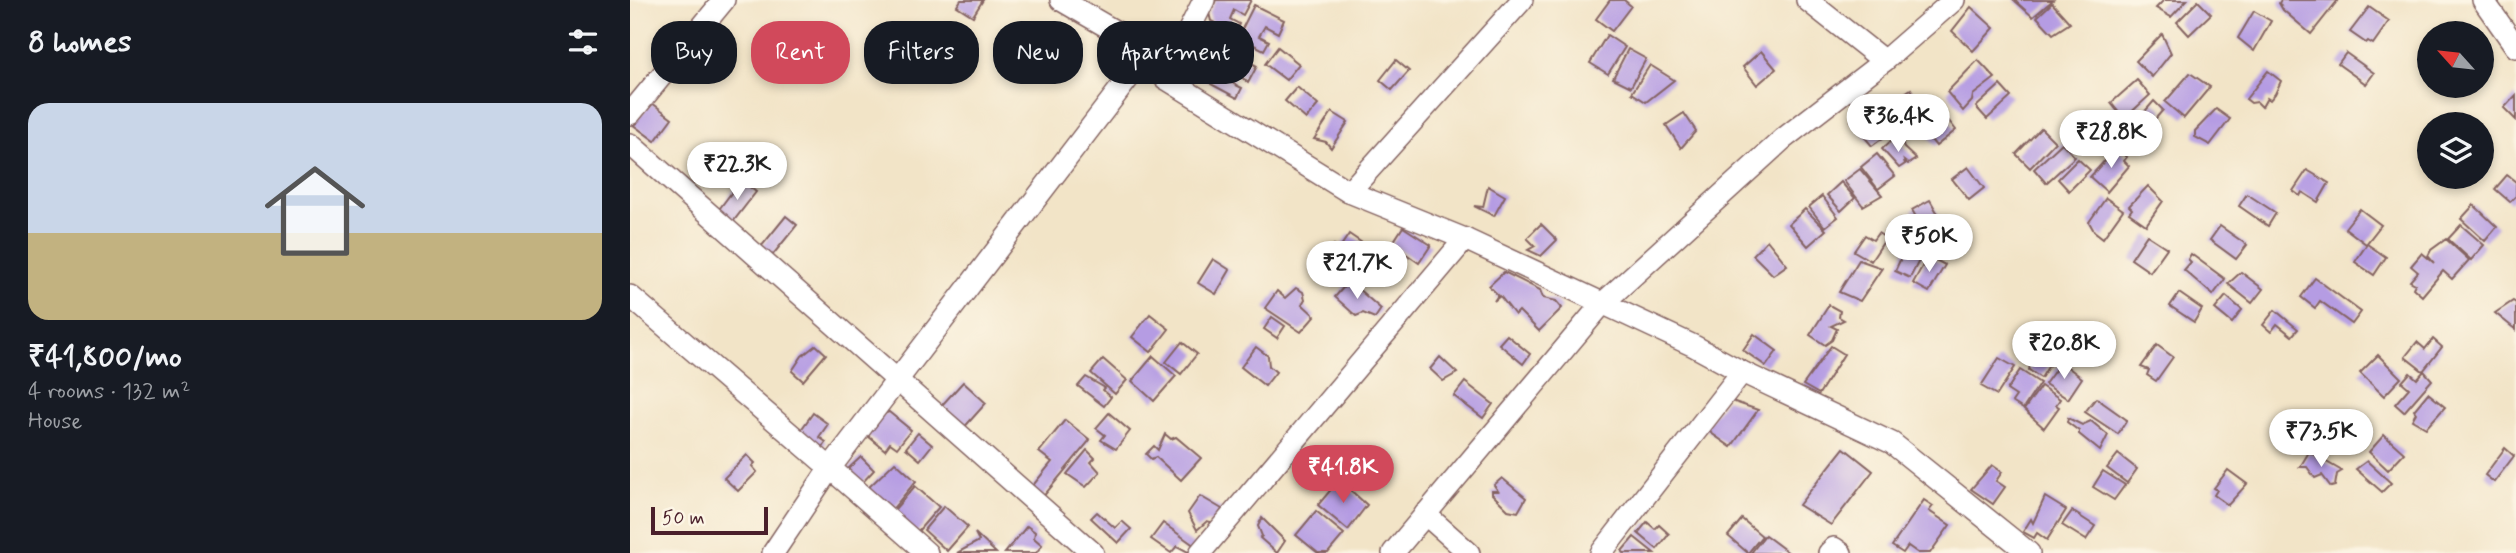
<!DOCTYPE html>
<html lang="en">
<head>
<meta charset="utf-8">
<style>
  body { margin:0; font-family:Mynerve,sans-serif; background:#242831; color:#f1f3f6; height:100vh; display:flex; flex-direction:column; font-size:26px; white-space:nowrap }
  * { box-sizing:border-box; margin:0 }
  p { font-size:23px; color:#9ea1a6 }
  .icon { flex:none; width:38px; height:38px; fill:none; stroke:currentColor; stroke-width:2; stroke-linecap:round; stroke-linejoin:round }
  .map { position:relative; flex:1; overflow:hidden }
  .sheet { display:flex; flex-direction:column; background:#171b24; width:630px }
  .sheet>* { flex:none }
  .guide { position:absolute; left:21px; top:21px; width:665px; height:63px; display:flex; gap:14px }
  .needle { width:46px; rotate:297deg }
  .controls { position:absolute; left:1787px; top:21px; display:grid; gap:14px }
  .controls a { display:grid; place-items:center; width:77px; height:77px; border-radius:50%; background:#171b24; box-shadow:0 4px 10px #0003; font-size:35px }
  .scale { position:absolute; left:21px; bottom:18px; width:117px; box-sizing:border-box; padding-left:7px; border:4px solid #4a1f2b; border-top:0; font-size:19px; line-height:24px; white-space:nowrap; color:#4a1f2b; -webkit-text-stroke:5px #fcf5e5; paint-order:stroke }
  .price { position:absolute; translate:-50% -60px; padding:0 16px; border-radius:24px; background:#fff; color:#222; font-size:23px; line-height:46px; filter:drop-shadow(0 2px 4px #0008) }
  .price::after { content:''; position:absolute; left:50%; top:42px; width:21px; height:16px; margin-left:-10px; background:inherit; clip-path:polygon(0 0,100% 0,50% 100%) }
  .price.on { background:#d1495b; color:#fff }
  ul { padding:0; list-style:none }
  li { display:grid; align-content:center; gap:14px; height:371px; padding:0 28px }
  li span { display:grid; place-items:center; height:217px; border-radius:21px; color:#555 }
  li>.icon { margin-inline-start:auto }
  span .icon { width:126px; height:126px; fill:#fffc; stroke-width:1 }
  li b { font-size:30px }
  h2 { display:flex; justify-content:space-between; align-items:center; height:84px; padding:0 28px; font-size:30px }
  .pill { padding:0 24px; border-radius:28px; background:#171b24; box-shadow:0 4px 10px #0003; font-size:24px; line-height:63px }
  .pill.on { background:#d1495b; color:#fff }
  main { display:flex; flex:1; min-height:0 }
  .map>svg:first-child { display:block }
  .building { fill:#b59ce3 }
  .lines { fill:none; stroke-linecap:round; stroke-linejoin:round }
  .minor-casing { stroke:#856462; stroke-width:24 }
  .minor { stroke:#fff; stroke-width:21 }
</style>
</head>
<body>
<main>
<section class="sheet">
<h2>8 homes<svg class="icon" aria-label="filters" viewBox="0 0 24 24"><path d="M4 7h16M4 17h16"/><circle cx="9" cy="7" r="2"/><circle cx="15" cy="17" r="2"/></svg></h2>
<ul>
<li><span style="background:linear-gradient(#c9d6e8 60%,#c2b280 0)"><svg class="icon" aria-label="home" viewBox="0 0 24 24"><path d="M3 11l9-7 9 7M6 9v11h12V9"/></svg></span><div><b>₹41,800/mo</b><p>4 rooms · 132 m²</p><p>House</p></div></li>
</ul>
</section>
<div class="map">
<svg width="1886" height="553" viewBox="0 0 1886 553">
  <rect width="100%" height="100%" fill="#fcf5e5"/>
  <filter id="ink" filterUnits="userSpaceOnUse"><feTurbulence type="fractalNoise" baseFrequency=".0143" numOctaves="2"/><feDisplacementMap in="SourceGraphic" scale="14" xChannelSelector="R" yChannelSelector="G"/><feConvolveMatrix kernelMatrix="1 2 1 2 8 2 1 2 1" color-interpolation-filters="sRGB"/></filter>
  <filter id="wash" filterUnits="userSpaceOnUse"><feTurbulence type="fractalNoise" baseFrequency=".00686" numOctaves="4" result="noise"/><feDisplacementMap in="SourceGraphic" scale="28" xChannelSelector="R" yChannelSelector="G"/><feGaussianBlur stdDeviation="1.57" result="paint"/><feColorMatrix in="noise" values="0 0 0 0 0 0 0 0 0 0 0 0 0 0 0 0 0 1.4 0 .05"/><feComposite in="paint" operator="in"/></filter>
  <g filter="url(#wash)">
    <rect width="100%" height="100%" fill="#f2e4c7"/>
    <g id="blocks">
      <g class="building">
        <path d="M331 0H353L343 16 327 6Z"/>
        <path d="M586 0H621L613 15 604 10 600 19 609 24 605 33 581 21 579 13Z"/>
        <path d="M980 0H994L1001 6 982 31 966 19Z"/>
        <path d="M1384 0H1423L1403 17Z"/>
        <path d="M1534 0H1557L1541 17 1526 8Z"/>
        <path d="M1651 0H1708L1681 34 1653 10 1649 3Z"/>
        <path d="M1568 1 1581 14 1559 35 1547 22Z"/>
        <path d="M1422 3 1440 23 1423 34 1407 17Z"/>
        <path d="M624 5 654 20 648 33 635 26 629 36 639 41 634 50 608 37Z"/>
        <path d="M1341 7 1364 28 1343 51 1322 31Z"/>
        <path d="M1739 7 1759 21 1743 44 1738 41 1736 43 1720 32Z"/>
        <path d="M1624 11 1641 21 1624 51 1608 38Z"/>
        <path d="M1532 34 1541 53 1522 77 1506 61Z"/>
        <path d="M568 35 594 49 577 81 554 69Z"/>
        <path d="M977 35 995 47 978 74 960 63Z"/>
        <path d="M648 47 669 64 656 80 635 64Z"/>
        <path d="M998 49 1016 59 1001 87 983 78Z"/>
        <path d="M598 51 627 66 618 83 607 73 602 83 612 88 607 98 581 84Z"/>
        <path d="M1131 51 1146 69 1127 85 1113 67Z"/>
        <path d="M1716 53 1744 73 1736 84 1708 64Z"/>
        <path d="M766 60 779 71 762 90 750 80Z"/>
        <path d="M1348 60 1365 78 1343 95 1342 101 1333 111 1317 92Z"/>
        <path d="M1020 65 1044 80 1016 102 1002 93Z"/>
        <path d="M1638 71 1651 81 1645 94 1640 100 1637 98 1632 107 1627 102 1621 103 1616 99Z"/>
        <path d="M1560 73 1580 87 1554 118 1535 102Z"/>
        <path d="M1507 80 1520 95 1494 119 1481 103Z"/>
        <path d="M1370 85 1381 97 1357 119 1346 107Z"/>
        <path d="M667 87 688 105 676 119 655 101Z"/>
        <path d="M1281 89 1292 106 1276 120 1263 101Z"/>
        <path d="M1886 95V120L1874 108Z"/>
        <path d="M1524 101 1533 110 1512 134 1502 126Z"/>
        <path d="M22 103 42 118 25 141 2 124Z"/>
        <path d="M1246 103 1265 129 1242 146 1221 121Z"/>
        <path d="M1586 109 1600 119 1580 145 1565 137V131Z"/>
        <path d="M1311 111 1326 130 1306 146 1288 124 1299 115Z"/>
        <path d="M702 112 718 122 701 148 696 142 684 139Z"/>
        <path d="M1054 113 1066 131 1051 148 1036 125Z"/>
        <path d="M1411 128 1425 142 1400 168 1386 154Z"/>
        <path d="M1263 139 1267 144 1272 140 1274 148 1286 159 1278 164 1274 161 1275 164 1269 168 1252 149Z"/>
        <path d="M1432 143 1445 157 1416 183 1404 169Z"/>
        <path d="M1486 148 1497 157 1494 161 1499 166 1477 192 1460 177Z"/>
        <path d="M1247 154 1265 176 1248 189 1231 167Z"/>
        <path d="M1448 159 1460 170 1439 191 1428 179Z"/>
        <path d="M1338 167 1354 188 1339 200 1322 179Z"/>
        <path d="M1230 169 1252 195 1233 206 1214 181Z"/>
        <path d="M1677 170 1699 183 1688 202 1672 192 1670 196 1663 191Z"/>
        <path d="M1877 175 1886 182V196L1880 202 1865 189Z"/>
        <path d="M111 180 126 192 102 223 87 212Z"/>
        <path d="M1211 182 1225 198 1211 211 1197 195Z"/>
        <path d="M858 186 875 196 864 216 844 206 853 207Z"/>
        <path d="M1518 186 1533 201 1516 225 1499 213 1502 209 1499 206Z"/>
        <path d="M1617 194 1646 213 1638 226 1609 206Z"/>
        <path d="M1192 196 1208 217 1195 227 1179 207Z"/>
        <path d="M1476 198 1493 210 1473 238 1464 231 1459 222Z"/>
        <path d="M1300 200 1312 221 1294 231 1282 210Z"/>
        <path d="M1844 205 1867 227 1855 241 1831 219Z"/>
        <path d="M1175 209 1196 230 1178 246 1159 224Z"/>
        <path d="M1730 209 1751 225 1736 244 1715 228Z"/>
        <path d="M156 216 167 225 141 257 130 248Z"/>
        <path d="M911 224 927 240 911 256 898 250 905 246 897 238Z"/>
        <path d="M1831 225 1854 245 1841 260 1818 239Z"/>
        <path d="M1590 226 1617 245 1606 259 1580 240Z"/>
        <path d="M773 227 801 245 789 263 762 244Z"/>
        <path d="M1248 233 1256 238 1241 261 1224 251 1235 235 1243 240Z"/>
        <path d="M719 234 738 247 723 269 698 253 704 245 709 249Z"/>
        <path d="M1517 235 1537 248 1520 272 1501 259Z"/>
        <path d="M1816 239 1839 260 1822 279 1813 271 1792 296 1783 288 1785 284 1780 281 1788 272 1781 266 1792 253 1804 263 1798 256 1801 250Z"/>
        <path d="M1137 240 1157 265 1143 275 1123 255Z"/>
        <path d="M1737 244 1756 257 1744 275 1725 262Z"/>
        <path d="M1277 245 1293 253 1280 278 1265 271Z"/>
        <path d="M1561 254 1595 279 1583 295 1554 270 1561 262 1558 259Z"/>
        <path d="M1298 256 1315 265 1299 292 1283 283Z"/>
        <path d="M583 259 600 270 586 294 568 283Z"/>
        <path d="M1229 260 1252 268 1230 301 1209 292Z"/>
        <path d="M874 272 910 290 913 298 926 301 932 308 909 331 889 311 885 315 870 296 864 301 868 295 859 286Z"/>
        <path d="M1611 272 1633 289 1622 303 1598 284Z"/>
        <path d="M1685 278 1731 312 1722 324 1690 301 1685 308 1671 297Z"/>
        <path d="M719 281 751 309 745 318 733 313 726 316 705 297Z"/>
        <path d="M666 288 673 292 675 299 672 304 685 316 671 332 635 308 647 291 655 298Z"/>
        <path d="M1549 293 1572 309 1564 322 1540 306Z"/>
        <path d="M1596 296 1612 310 1602 323 1585 309Z"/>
        <path d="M1883 301 1886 303V330L1865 313Z"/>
        <path d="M1199 305 1210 311 1209 317 1214 320 1201 326 1207 329 1202 340 1195 345 1180 335Z"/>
        <path d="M1645 310 1668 329 1662 336 1647 324 1641 332 1633 325Z"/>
        <path d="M520 314 539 329 521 352 502 337Z"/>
        <path d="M642 317 655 326 647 338 634 329Z"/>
        <path d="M1124 334 1147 351 1136 366 1113 350Z"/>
        <path d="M877 335 900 354 893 364 869 344Z"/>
        <path d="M1415 339 1422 344 1418 349 1426 354 1411 378 1399 370 1402 358 1399 357 1402 352 1405 355Z"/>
        <path d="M1803 339 1812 347 1793 371 1775 357 1787 342 1795 349Z"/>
        <path d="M552 342 567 354 551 374 536 362Z"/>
        <path d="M186 345 196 354 173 381 162 371 172 356Z"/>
        <path d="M1527 345 1543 357 1526 381 1517 375 1519 370 1511 367Z"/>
        <path d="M1201 346 1214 354 1189 394 1173 385Z"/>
        <path d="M626 347 638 356 639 366 646 372 635 386 611 367Z"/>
        <path d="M1748 355 1771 378 1754 396 1730 373Z"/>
        <path d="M523 356 546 376 524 401 502 381Z"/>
        <path d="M810 357 827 373 813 381 800 369Z"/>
        <path d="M1369 358 1385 367 1367 395 1351 386Z"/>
        <path d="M473 359 497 380 485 394 461 373Z"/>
        <path d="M1431 362 1452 378 1438 399 1415 384Z"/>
        <path d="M1390 370 1410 383 1393 409 1382 402 1386 396 1377 390Z"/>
        <path d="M1794 371 1802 380 1774 412 1765 404 1779 388 1772 382 1780 373 1787 379Z"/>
        <path d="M456 377 475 388 473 390 481 397 474 406 448 386Z"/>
        <path d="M333 382 356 403 331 431 324 417 312 405Z"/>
        <path d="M835 382 863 404 853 418 824 396Z"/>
        <path d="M1411 386 1430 399 1426 405 1429 407 1414 428 1394 410Z"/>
        <path d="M1798 393 1815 407 1796 428 1782 420 1786 413 1784 410Z"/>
        <path d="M1466 398 1497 420 1488 434 1455 412Z"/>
        <path d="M1096 399 1128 410 1101 447 1074 428Z"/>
        <path d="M259 412 281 430 267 448 260 443 255 450 232 431 241 419Z"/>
        <path d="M183 413 198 424 189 437 196 442 189 451 168 434Z"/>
        <path d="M479 413 500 431 486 449 471 440 475 435 466 428Z"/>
        <path d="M1438 418 1452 425 1461 421 1478 435 1470 451 1449 434V431L1437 422Z"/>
        <path d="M435 420 460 440 407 504 396 494 422 462 409 452Z"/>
        <path d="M288 433 302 445 290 460 276 448Z"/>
        <path d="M535 434 541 439 546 437 571 458 551 480 526 457 521 459 516 454 524 446 528 450Z"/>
        <path d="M1754 435 1774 453 1758 470 1739 452Z"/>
        <path d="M1214 448 1243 471 1201 525 1169 505Z"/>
        <path d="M1875 448 1884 456 1864 482 1855 475Z"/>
        <path d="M457 450 465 458 461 462 470 472 456 487 437 474Z"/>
        <path d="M1679 452 1712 471 1707 474 1705 486 1701 487 1692 475 1685 478 1677 467H1670Z"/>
        <path d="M1488 454 1507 469 1497 483 1477 468Z"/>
        <path d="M117 455 125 463 122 466 127 472 108 491 94 478Z"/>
        <path d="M231 457 244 470 232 483 218 469Z"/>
        <path d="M1737 461 1761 483 1752 492 1726 469Z"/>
        <path d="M265 462 286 481 261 511 236 490Z"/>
        <path d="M1362 465 1372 472 1366 481 1375 487 1363 504 1341 489Z"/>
        <path d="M1598 470 1617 484 1598 505 1584 495 1587 490 1584 488Z"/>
        <path d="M1473 471 1495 485 1484 500 1463 487Z"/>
        <path d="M872 478 896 498 888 512 878 510 862 494V491H868L864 485Z"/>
        <path d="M709 480 737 505 718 530 688 505Z"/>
        <path d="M285 486 309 507 282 538 258 517Z"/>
        <path d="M570 496 592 509 584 523 577 521 567 530 558 513Z"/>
        <path d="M1415 497 1436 510 1417 540 1407 533 1404 538 1393 532 1401 519 1403 523Z"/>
        <path d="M1294 500 1303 506 1299 511 1320 525 1300 553H1288L1278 546 1273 553 1262 546Z"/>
        <path d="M314 506 338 527 317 551 294 530Z"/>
        <path d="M686 511 714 534 698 553H688L666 535Z"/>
        <path d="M1442 511 1465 526 1456 540 1432 525Z"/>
        <path d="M467 512 485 528 492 521 501 529 488 543 461 518Z"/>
        <path d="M632 518 655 541 647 553 630 538 632 536 628 526Z"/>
        <path d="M1112 519 1132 536 1118 553 1098 536Z"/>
        <path d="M1017 522 1025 529 1029 525 1039 534 1027 549 1008 533Z"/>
        <path d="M533 523 565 546 560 553 547 546 541 553 521 539Z"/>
        <path d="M397 526 405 532 404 538 412 545 406 553H375Z"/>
        <path d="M345 533 366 553H327L349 541Z"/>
        <path d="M1135 535 1159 553H1121Z"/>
        <path d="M1004 537 1024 553H994L992 551Z"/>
      </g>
    </g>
  </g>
  <g filter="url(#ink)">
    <use href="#blocks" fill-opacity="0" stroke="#856462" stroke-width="2"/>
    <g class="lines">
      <defs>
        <g id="minor">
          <path d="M431 0 519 51 535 78 719 192 835 239 1064 346 1112 372 1262 443 1399 553"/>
          <path d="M1177 0 1254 61"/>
          <path d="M1853 0 1886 47"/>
          <path d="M535 78 574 0"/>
          <path d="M0 114 94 0"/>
          <path d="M0 144 463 553"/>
          <path d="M719 192 892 0"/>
          <path d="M0 296 200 468 519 51"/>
          <path d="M795 514 839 553"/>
          <path d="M143 553 200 468 297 553"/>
          <path d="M570 553 835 239"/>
          <path d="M763 553 972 304 1153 139 1254 61 1324 0"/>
          <path d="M971 553 1112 372"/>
          <path d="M1199 553 1204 548 1211 553"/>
        </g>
      </defs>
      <use href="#minor" class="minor-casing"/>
      <use href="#minor" class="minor"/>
    </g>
  </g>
</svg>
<div class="controls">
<a><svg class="needle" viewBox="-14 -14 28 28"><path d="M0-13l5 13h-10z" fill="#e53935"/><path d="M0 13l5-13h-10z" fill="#9ea1a6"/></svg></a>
<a><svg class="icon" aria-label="layers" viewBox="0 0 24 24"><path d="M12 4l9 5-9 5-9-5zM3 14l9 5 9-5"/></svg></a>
</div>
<div class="scale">50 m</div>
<b class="price" style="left:1268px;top:154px">₹36.4K</b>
<b class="price" style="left:1481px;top:170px">₹28.8K</b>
<b class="price" style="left:107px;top:202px">₹22.3K</b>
<b class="price" style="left:1299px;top:274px">₹50K</b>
<b class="price" style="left:727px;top:301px">₹21.7K</b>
<b class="price" style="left:1434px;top:381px">₹20.8K</b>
<b class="price" style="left:1691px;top:469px">₹73.5K</b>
<b class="price on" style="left:713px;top:505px">₹41.8K</b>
<div class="guide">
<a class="pill">Buy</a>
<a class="pill on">Rent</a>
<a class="pill">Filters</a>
<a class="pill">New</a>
<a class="pill">Apartment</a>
</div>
</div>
</main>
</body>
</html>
